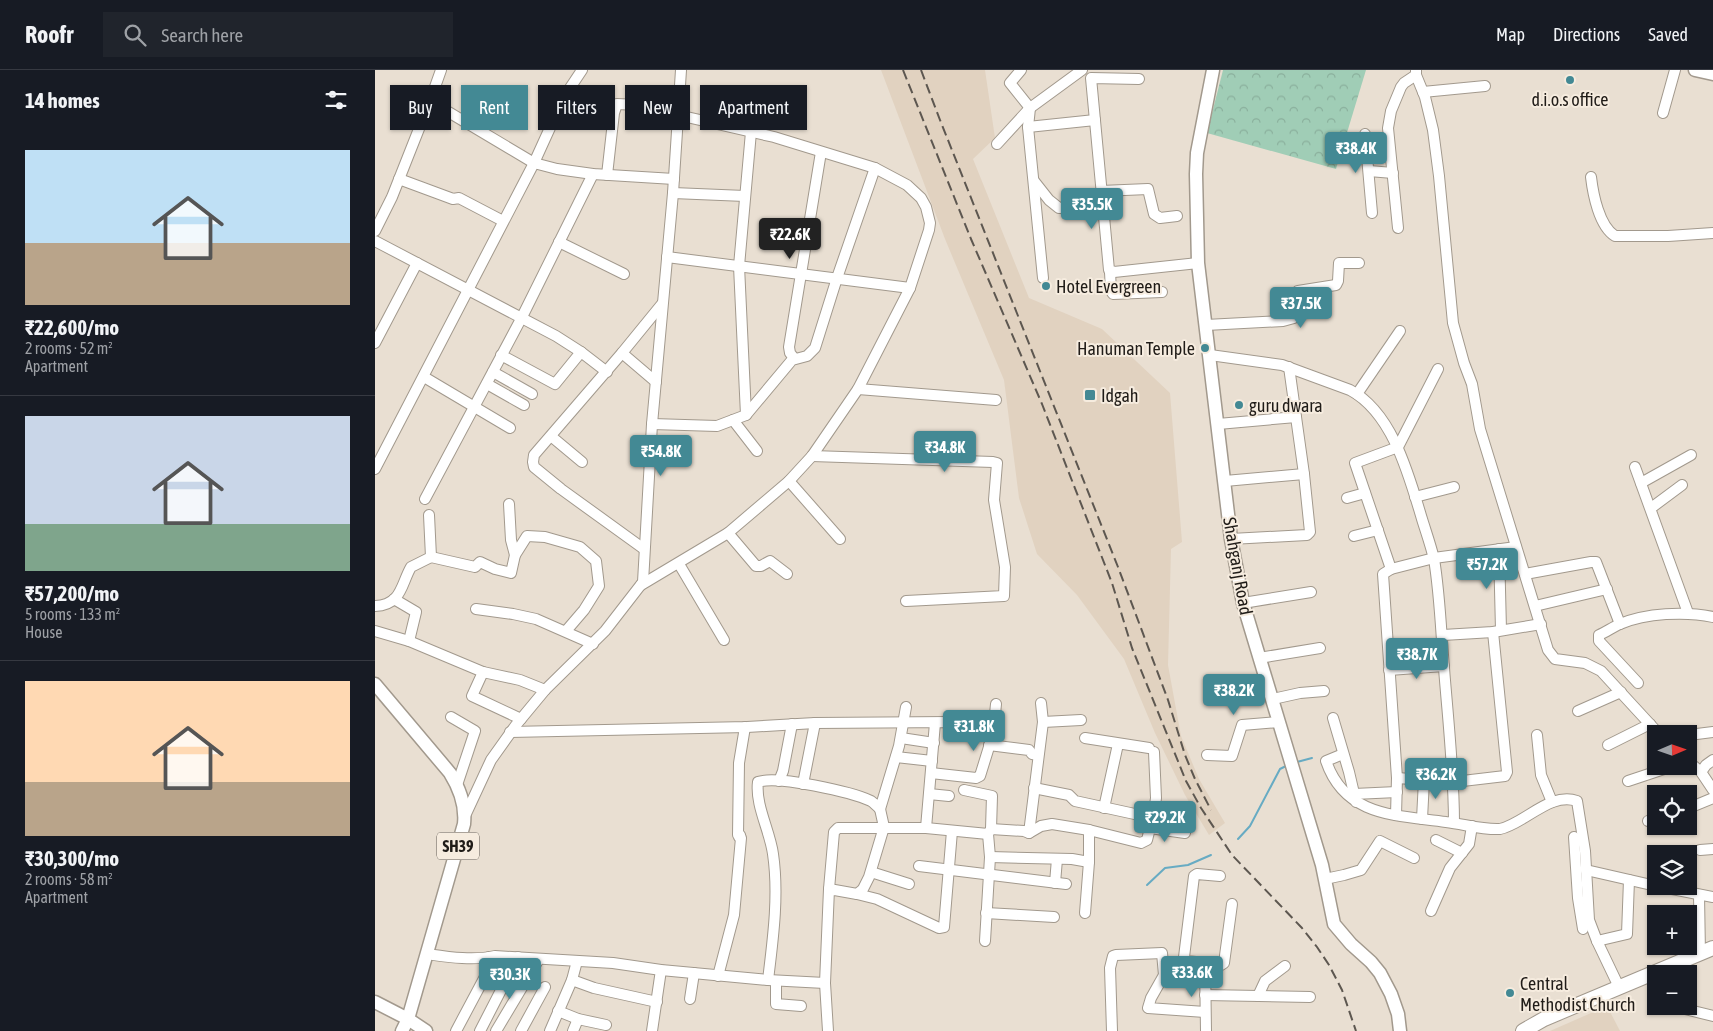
<!DOCTYPE html>
<html lang="en">
<head>
<meta charset="utf-8">
<style>
  body { margin:0; font-family:"Asap Condensed",sans-serif; background:#20242c; color:#f1f3f6; height:100vh; display:flex; flex-direction:column; font-size:19px; white-space:nowrap }
  * { box-sizing:border-box; margin:0 }
  p { font-size:16px; color:#9ea1a6 }
  .icon { flex:none; width:28px; height:28px; fill:none; stroke:currentColor; stroke-width:2; stroke-linecap:round; stroke-linejoin:round }
  .map { position:relative; flex:1; overflow:hidden }
  .details { display:flex; flex-direction:column; background:#171b24; width:375px }
  .details>* { flex:none }
  .hud { position:absolute; left:15px; top:15px; width:475px; height:45px; display:flex; gap:10px }
  .needle { width:32px; rotate:88deg }
  .controls { position:absolute; left:1272px; top:655px; display:grid; gap:10px }
  .controls a { display:grid; place-items:center; width:50px; height:50px; border-radius:0px; background:#171b24; box-shadow:0 1px 4px #0004; font-size:25px }
  .price { position:absolute; translate:-50% -42px; padding:0 11px; border-radius:5px; background:#438994; color:#fff; font-size:16px; line-height:32px; filter:drop-shadow(0 1px 2px #0008) }
  .price::after { content:''; position:absolute; left:50%; top:30px; width:15px; height:11px; margin-left:-8px; background:inherit; clip-path:polygon(0 0,100% 0,50% 100%) }
  .price.selected { background:#222; color:#fff }
  ul { padding:0; list-style:none }
  li { display:grid; align-content:center; gap:10px; height:265px; padding:0 25px }
  li+li { border-top:1px solid #363941 }
  li span { display:grid; place-items:center; height:155px; border-radius:0px; color:#555 }
  li>.icon { margin-inline-start:auto }
  span .icon { width:90px; height:90px; fill:#fffc; stroke-width:1 }
  li b { font-size:21px }
  h2 { display:flex; justify-content:space-between; align-items:center; height:60px; padding:0 25px; font-size:21px }
  .chip { padding:0 18px; border-radius:0px; background:#171b24; box-shadow:0 1px 4px #0004; font-size:18px; line-height:45px }
  .chip.selected { background:#438994; color:#fff }
  header { display:flex; align-items:center; gap:30px; box-sizing:border-box; height:70px; padding:0 25px; background:#171b24; border-bottom:1px solid #363941 }
  header strong { font-size:24px }
  nav { display:flex; gap:28px; margin-inline-start:auto; font-size:18px }
  .search { width:350px; height:45px; background:#20242c; display:flex; align-items:center; gap:12px; box-sizing:border-box; padding:0 18px; border-radius:0px; color:#9ea1a6; font-size:19px }
  main { display:flex; flex:1; min-height:0 }
  .map>svg:first-child { display:block }
  .built { fill:#e1d2c0 }
  .park { fill:url(#park-crowns) }
  .lines { fill:none; stroke-linecap:round; stroke-linejoin:round }
  .stream { stroke:#67abc3; stroke-width:2 }
  .minor-casing { stroke:#a2998d; stroke-width:12 }
  .major-casing { stroke:#a2998d; stroke-width:15 }
  .highway-casing { stroke:#a2998d; stroke-width:16 }
  .minor { stroke:#fff; stroke-width:10 }
  .major { stroke:#fff; stroke-width:12 }
  .highway { stroke:#fff; stroke-width:14 }
  .rail { stroke:#5d5750; stroke-width:2; stroke-dasharray:10 5; stroke-linecap:butt }
  .poi-dot { fill:#438994; stroke:#f6ecdf; stroke-width:2 }
  .labels { text-anchor:middle; dominant-baseline:central; stroke-width:4; stroke-linejoin:round; paint-order:stroke }
  .shield { fill:#f6ecdf; stroke:#605a54; stroke-width:1 }
  .shield-label { font-size:16px; font-weight:bold; fill:#201c18 }
  .poi-label { font-size:18px; fill:#201c18; stroke:#f6ecdf; text-anchor:start }
  .street-label { font-size:18px; fill:#201c18; stroke:#f6ecdf }
</style>
</head>
<body>
<header>
<strong>Roofr</strong>
<div class="search"><svg class="icon" aria-label="search" viewBox="0 0 24 24"><circle cx="10" cy="10" r="6"/><path d="M15 15l6 6"/></svg>Search here</div>
<nav><a>Map</a><a>Directions</a><a>Saved</a></nav>
</header>
<main>
<section class="details">
<h2>14 homes<svg class="icon" aria-label="filters" viewBox="0 0 24 24"><path d="M4 7h16M4 17h16"/><circle cx="9" cy="7" r="2"/><circle cx="15" cy="17" r="2"/></svg></h2>
<ul>
<li><span style="background:linear-gradient(#bfe0f5 60%,#b9a48a 0)"><svg class="icon" aria-label="home" viewBox="0 0 24 24"><path d="M3 11l9-7 9 7M6 9v11h12V9"/></svg></span><div><b>₹22,600/mo</b><p>2 rooms · 52 m²</p><p>Apartment</p></div></li>
<li><span style="background:linear-gradient(#c9d6e8 70%,#7fa58c 0)"><svg class="icon" aria-label="home" viewBox="0 0 24 24"><path d="M3 11l9-7 9 7M6 9v11h12V9"/></svg></span><div><b>₹57,200/mo</b><p>5 rooms · 133 m²</p><p>House</p></div></li>
<li><span style="background:linear-gradient(#ffd9b3 65%,#b9a48a 0)"><svg class="icon" aria-label="home" viewBox="0 0 24 24"><path d="M3 11l9-7 9 7M6 9v11h12V9"/></svg></span><div><b>₹30,300/mo</b><p>2 rooms · 58 m²</p><p>Apartment</p></div></li>
</ul>
</section>
<div class="map">
<svg width="1338" height="961" viewBox="0 0 1338 961">
  <defs>
    <pattern id="park-crowns" width="20" height="18" patternUnits="userSpaceOnUse" patternTransform="scale(1.25)"><rect width="20" height="18" fill="#a0cdb6"/><path d="M2 6a3 3 0 1 1 6 0M12 15a3 3 0 1 1 6 0" fill="none" stroke="#8aaf9c"/></pattern>
  </defs>
  <rect width="100%" height="100%" fill="#e9dfd2"/>
  <g class="built">
    <path d="M506 0H610L620 68 598 89 654 228 727 259 795 323 807 472 796 479 793 595 806 666 824 709 850 753 834 765 810 725 780 663 749 589 702 525 662 484 644 428 629 310 570 169Z"/>
    <path d="M1232 936 1245 961H1175Z"/>
  </g>
  <path class="park" d="M848 0H991L961 99 832 63Z"/>
  <g class="lines">
    <g class="stream">
      <path d="M922 692 937 688"/>
      <path d="M863 769 875 756 905 699 913 695"/>
      <path d="M772 815 790 798 813 795 836 785"/>
    </g>
    <defs>
      <g id="minor">
        <path d="M646 0 635 13 655 38 653 57 668 208"/>
        <path d="M1041 0V5L1050 27 1058 60 1064 106 1078 253 1089 293 1097 314 1105 359 1173 580 1180 589 1210 593 1226 601 1284 664"/>
        <path d="M764 9 716 8 734 200 739 202 823 193"/>
        <path d="M1048 22 1110 16"/>
        <path d="M55 31 159 93 182 99 218 104 299 109"/>
        <path d="M1288 43 1300 0"/>
        <path d="M653 57 720 50"/>
        <path d="M990 64 997 143"/>
        <path d="M622 74 655 38 707 0"/>
        <path d="M994 101 1018 103"/>
        <path d="M232 105 239 43 242 34 304 37"/>
        <path d="M1216 107C1218 124 1224 156 1240 166H1293L1338 163"/>
        <path d="M24 109 78 129 84 128 128 151"/>
        <path d="M659 111 674 130 684 138 728 136"/>
        <path d="M726 121 773 119 779 144 785 148 802 146"/>
        <path d="M298 123 370 126"/>
        <path d="M1023 158 1013 58 1016 41 1026 17 1029 13 1041 5"/>
        <path d="M0 161 17 127 55 31 66 0"/>
        <path d="M0 171 181 266 206 282 232 302"/>
        <path d="M184 172 249 204"/>
        <path d="M292 187 535 218"/>
        <path d="M735 202 736 221 738 224 787 222"/>
        <path d="M831 255 908 251 919 248 923 243V221L961 215 963 211 964 193H984"/>
        <path d="M0 273 42 193"/>
        <path d="M247 283 281 312"/>
        <path d="M126 285 180 314 206 282"/>
        <path d="M835 285 907 295 975 320C1018 343 1034 406 1047 449 1051 462 1056 476 1059 489 1065 525 1066 562 1069 598 1073 650 1079 701 1079 753"/>
        <path d="M419 288 415 283 414 277 446 82"/>
        <path d="M118 302 157 324"/>
        <path d="M49 307 135 358"/>
        <path d="M112 314 149 335"/>
        <path d="M483 319 621 330"/>
        <path d="M982 324 1025 261"/>
        <path d="M371 345 417 290 432 286 440 278 462 208 500 98"/>
        <path d="M358 350 382 381"/>
        <path d="M277 354 342 356 371 345 364 196 376 62"/>
        <path d="M843 354 921 347"/>
        <path d="M177 367 207 392"/>
        <path d="M437 386 618 392 622 393 619 430 630 497 629 526 531 531"/>
        <path d="M1260 397 1313 543"/>
        <path d="M0 399 159 93 189 27 207 0"/>
        <path d="M414 411 465 469"/>
        <path d="M850 411 929 404"/>
        <path d="M1266 413 1316 385"/>
        <path d="M1040 427 1079 417"/>
        <path d="M972 428 990 423"/>
        <path d="M50 429 147 247 218 104"/>
        <path d="M134 434 136 470 140 485"/>
        <path d="M1276 438 1307 415"/>
        <path d="M353 463 381 496H386L395 491 412 504"/>
        <path d="M979 466 1003 460"/>
        <path d="M856 469 932 465 935 462 929 404 914 297"/>
        <path d="M269 479 186 419 159 397 158 392 159 385 247 283 287 234"/>
        <path d="M1124 479 1126 560"/>
        <path d="M56 487 100 497 105 492 120 499 136 503 140 485 152 466 170 467 205 477 221 491 224 516 209 540 191 561"/>
        <path d="M304 494 349 570"/>
        <path d="M1016 499 980 393 1023 377 1063 299"/>
        <path d="M1150 504 1216 492H1221L1245 554"/>
        <path d="M266 515 353 463 414 411 437 386 483 319 535 218 554 160 555 153 551 137 546 128 532 115 500 98 399 67 303 45"/>
        <path d="M19 529 41 542 34 571"/>
        <path d="M868 533 936 522"/>
        <path d="M0 536C27 535 26 514 36 497L56 487 54 445"/>
        <path d="M1160 536 1232 519"/>
        <path d="M101 539 138 544 161 549 218 574"/>
        <path d="M0 561 34 571 108 602 145 610 170 620"/>
        <path d="M1068 565 1118 562 1166 554"/>
        <path d="M884 588 945 578"/>
        <path d="M1014 600 1069 596"/>
        <path d="M108 602 97 626 146 649"/>
        <path d="M1263 613 1224 571V565C1231 562 1238 557 1245 554 1271 543 1310 541 1338 547"/>
        <path d="M898 629 925 623 949 621"/>
        <path d="M1203 641 1246 622"/>
        <path d="M76 647 100 661 82 715"/>
        <path d="M958 648 974 702 981 732"/>
        <path d="M668 652 706 650"/>
        <path d="M135 662 372 657 440 653 575 652 603 654 607 659 618 664"/>
        <path d="M1162 665 1166 705 1177 732"/>
        <path d="M1314 665 1338 662"/>
        <path d="M526 668 559 673"/>
        <path d="M710 668 774 678"/>
        <path d="M614 675 654 680 657 684 663 685"/>
        <path d="M1233 675 1275 654"/>
        <path d="M968 684 951 691C970 747 1021 745 1071 752 1089 754 1107 760 1125 759 1149 754 1176 721 1202 731L1210 781 1214 850 1222 871 1244 917"/>
        <path d="M832 685 857 686 867 655 904 652"/>
        <path d="M521 687 557 691"/>
        <path d="M1314 692 1326 702 1338 720"/>
        <path d="M1326 702 1331 695 1338 690"/>
        <path d="M556 703 601 708 605 706 618 664 621 634"/>
        <path d="M1022 708 1079 712 1130 706 1132 702 1118 562"/>
        <path d="M404 711 408 701 417 654"/>
        <path d="M1253 711 1298 696"/>
        <path d="M428 714 440 653"/>
        <path d="M659 718 694 725 700 731 778 748"/>
        <path d="M589 720 617 726 616 759"/>
        <path d="M554 724 574 726"/>
        <path d="M979 724 1022 722"/>
        <path d="M729 738 743 674"/>
        <path d="M1314 738 1338 728"/>
        <path d="M779 742 811 744"/>
        <path d="M1021 745 1022 708 1008 504 1016 499 1059 488 1141 477"/>
        <path d="M90 746 116 690 141 655 170 620 230 561 268 512 277 354 298 123 306 0"/>
        <path d="M1047 749 1049 710"/>
        <path d="M1273 751 1281 748"/>
        <path d="M551 758 560 653"/>
        <path d="M775 758 810 763"/>
        <path d="M654 763 668 652 666 633"/>
        <path d="M1199 767 1203 828 1208 859"/>
        <path d="M1061 770 1087 783"/>
        <path d="M1325 780 1338 779"/>
        <path d="M615 787 697 789 714 792"/>
        <path d="M544 796 691 814"/>
        <path d="M1211 800 1281 816"/>
        <path d="M496 802 534 814"/>
        <path d="M845 806 822 804 819 806 809 887 812 891 846 895 849 893 857 834"/>
        <path d="M950 809 969 805 986 800 1005 771 1039 788"/>
        <path d="M680 813 682 789"/>
        <path d="M1282 816 1338 827"/>
        <path d="M454 819 459 762 463 758H551L613 764"/>
        <path d="M482 824 502 829 564 858 569 857 577 761"/>
        <path d="M1324 825 1325 884"/>
        <path d="M1056 841 1075 798 1094 774 1097 756"/>
        <path d="M611 843 679 847"/>
        <path d="M710 843 714 792V760"/>
        <path d="M1314 857 1324 856"/>
        <path d="M610 871 615 787 613 764 616 759 649 761 654 763 666 756 677 754 714 760 766 773 772 770 779 742 781 728 779 682"/>
        <path d="M1222 871 1252 864 1254 810"/>
        <path d="M52 884C73 887 98 891 120 886L238 893 286 900 393 910 450 913"/>
        <path d="M830 893 831 961"/>
        <path d="M343 906 359 845 366 768 364 767 365 765H363L364 693 370 657"/>
        <path d="M197 910 219 918 282 932"/>
        <path d="M393 910C398 869 404 825 398 784 395 761 380 735 383 712 402 705 477 722 496 731 499 733 502 736 505 739L524 676 531 637"/>
        <path d="M401 911V934L426 936"/>
        <path d="M830 925 935 927"/>
        <path d="M883 926 890 911 910 896"/>
        <path d="M315 929 319 903"/>
        <path d="M1310 939 1338 946"/>
        <path d="M183 941 203 949 231 955"/>
        <path d="M81 961 114 899V887"/>
        <path d="M105 961 143 887"/>
        <path d="M121 961 164 889"/>
        <path d="M146 961 170 917"/>
        <path d="M175 961 197 910 202 891"/>
        <path d="M198 961 203 949"/>
        <path d="M277 961 286 900"/>
        <path d="M453 961 450 913 454 819 482 824 488 819 494 807 509 757 505 739"/>
        <path d="M737 961 735 898 738 886 741 885 787 883 789 905 776 928 773 938 830 942"/>
      </g>
      <g id="major">
        <path d="M838 0 822 83 821 104 823 193 856 469 868 533 947 795 959 854 976 874 996 892 1005 903 1016 924 1023 944 1025 961"/>
        <path d="M1320 0 1338 4"/>
        <path d="M0 614 75 703C85 719 91 735 89 754L33 949 27 961"/>
        <path d="M0 932 33 949 51 961"/>
      </g>
      <path id="highway" d="M1148 961 1169 949 1338 878"/>
    </defs>
    <use href="#minor" class="minor-casing"/>
    <use href="#major" class="major-casing"/>
    <use href="#highway" class="highway-casing"/>
    <use href="#minor" class="minor"/>
    <use href="#major" class="major"/>
    <use href="#highway" class="highway"/>
    <g class="rail">
      <path d="M528 0 596 169 667 334 737 513 757 578 811 711 826 738 857 785 927 858 942 877 954 895 967 920 981 961"/>
      <path d="M546 0 565 50 743 497 793 630 810 685 820 709 836 740"/>
    </g>
  </g>
  <g class="poi-dot">
    <circle cx="1195" cy="10" r="5"/>
    <circle cx="671" cy="216" r="5"/>
    <circle cx="830" cy="278" r="5"/>
    <rect x="709" y="319" width="12" height="12" rx="2.5"/>
    <circle cx="864" cy="335" r="5"/>
    <circle cx="1135" cy="923" r="5"/>
  </g>
  <g class="labels">
    <rect class="shield" x="62" y="762.5" width="42" height="27" rx="4"/>
    <g class="shield-label">
      <text x="83" y="776">SH39</text>
    </g>
    <g class="poi-label">
      <text x="1195" y="29" text-anchor="middle">d.i.o.s office</text>
      <text x="681" y="216">Hotel Evergreen</text>
      <text x="820" y="278" text-anchor="end">Hanuman Temple</text>
      <text x="726" y="325">Idgah</text>
      <text x="874" y="335">guru dwara</text>
      <text x="1145" y="913">Central<tspan x="1145" dy="21">Methodist Church</tspan></text>
    </g>
    <g class="street-label">
      <text transform="translate(863 496) rotate(80)">Shahganj Road</text>
    </g>
  </g>
</svg>
<div class="controls">
<a><svg class="needle" viewBox="-14 -14 28 28"><path d="M0-13l5 13h-10z" fill="#e53935"/><path d="M0 13l5-13h-10z" fill="#9ea1a6"/></svg></a>
<a><svg class="icon" aria-label="locate" viewBox="0 0 24 24"><circle cx="12" cy="12" r="6"/><path d="M12 2v4M12 18v4M2 12h4M18 12h4"/></svg></a>
<a><svg class="icon" aria-label="layers" viewBox="0 0 24 24"><path d="M12 4l9 5-9 5-9-5zM3 14l9 5 9-5"/></svg></a>
<a>+</a>
<a>−</a>
</div>
<b class="price" style="left:981px;top:104px">₹38.4K</b>
<b class="price" style="left:717px;top:160px">₹35.5K</b>
<b class="price selected" style="left:415px;top:190px">₹22.6K</b>
<b class="price" style="left:926px;top:259px">₹37.5K</b>
<b class="price" style="left:570px;top:403px">₹34.8K</b>
<b class="price" style="left:286px;top:407px">₹54.8K</b>
<b class="price" style="left:1112px;top:520px">₹57.2K</b>
<b class="price" style="left:1042px;top:610px">₹38.7K</b>
<b class="price" style="left:859px;top:646px">₹38.2K</b>
<b class="price" style="left:599px;top:682px">₹31.8K</b>
<b class="price" style="left:1061px;top:730px">₹36.2K</b>
<b class="price" style="left:790px;top:773px">₹29.2K</b>
<b class="price" style="left:817px;top:928px">₹33.6K</b>
<b class="price" style="left:135px;top:930px">₹30.3K</b>
<div class="hud">
<a class="chip">Buy</a>
<a class="chip selected">Rent</a>
<a class="chip">Filters</a>
<a class="chip">New</a>
<a class="chip">Apartment</a>
</div>
</div>
</main>
</body>
</html>
